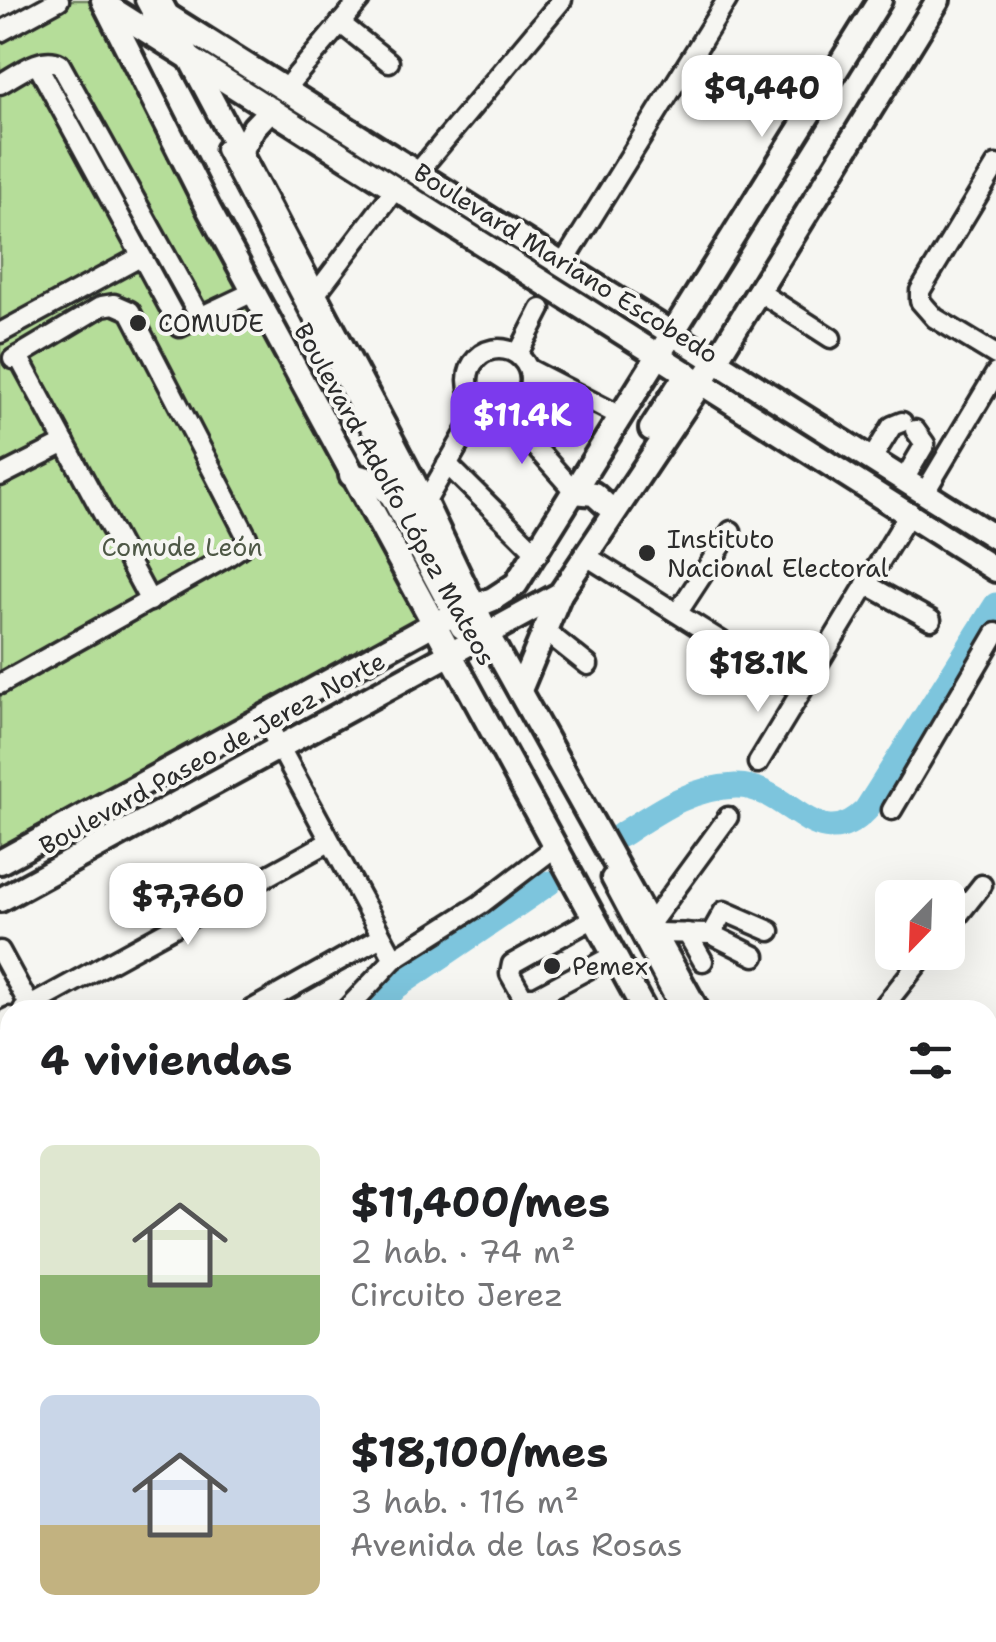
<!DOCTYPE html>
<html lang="es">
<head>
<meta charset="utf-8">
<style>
  body { margin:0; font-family:"Shantell Sans",sans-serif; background:#f6f6f6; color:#202124; height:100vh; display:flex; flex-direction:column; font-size:38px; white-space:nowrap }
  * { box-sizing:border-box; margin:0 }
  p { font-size:32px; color:#757577 }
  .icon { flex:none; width:55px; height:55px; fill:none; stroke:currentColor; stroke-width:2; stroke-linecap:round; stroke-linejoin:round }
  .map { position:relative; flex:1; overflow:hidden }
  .side { position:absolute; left:0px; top:1000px; width:998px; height:642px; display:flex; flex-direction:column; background:#fff; border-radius:30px 30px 0 0; box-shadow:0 10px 40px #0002 }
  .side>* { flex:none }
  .needle { width:65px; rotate:203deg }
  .controls { position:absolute; left:875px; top:880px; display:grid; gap:20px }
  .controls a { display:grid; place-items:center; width:90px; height:90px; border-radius:15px; background:#fff; box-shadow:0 10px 40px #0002; font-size:50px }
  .price { position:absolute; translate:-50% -85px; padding:0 22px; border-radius:20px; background:#fff; color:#222; font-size:32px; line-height:65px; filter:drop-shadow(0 2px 5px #0008) }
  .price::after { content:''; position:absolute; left:50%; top:60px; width:30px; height:22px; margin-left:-15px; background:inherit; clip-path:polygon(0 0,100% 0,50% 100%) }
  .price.on { background:#7c3aed; color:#fff }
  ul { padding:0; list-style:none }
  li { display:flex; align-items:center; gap:30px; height:250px; padding:0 40px }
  li span { display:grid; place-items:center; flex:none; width:280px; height:200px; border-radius:15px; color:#555 }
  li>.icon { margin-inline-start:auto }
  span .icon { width:120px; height:120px; fill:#fffc; stroke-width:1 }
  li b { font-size:42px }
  h2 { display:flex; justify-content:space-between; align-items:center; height:120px; padding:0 40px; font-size:42px }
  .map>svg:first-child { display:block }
  .green { fill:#b5dd99; stroke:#708462; stroke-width:2.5 }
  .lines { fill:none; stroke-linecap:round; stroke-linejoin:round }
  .river { stroke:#7dc5dd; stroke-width:25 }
  .minor-casing { stroke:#2b2b2b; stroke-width:25 }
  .major-casing { stroke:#2b2b2b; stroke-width:30 }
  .minor { stroke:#f6f6f2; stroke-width:18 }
  .major { stroke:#f6f6f2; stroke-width:22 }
  .poi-dot { fill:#2b2b2b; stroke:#f6f6f2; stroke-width:4 }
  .labels { text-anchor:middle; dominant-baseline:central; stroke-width:8; stroke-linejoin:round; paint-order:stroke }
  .street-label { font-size:25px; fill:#2b2b2b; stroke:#f6f6f2 }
  .poi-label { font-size:25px; fill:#2b2b2b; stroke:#f6f6f2; text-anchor:start }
  .park-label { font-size:25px; fill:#4e5846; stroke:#f6f6f2 }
</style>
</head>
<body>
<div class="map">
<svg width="996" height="1642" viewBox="0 0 996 1642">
  <rect width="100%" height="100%" fill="#f6f6f2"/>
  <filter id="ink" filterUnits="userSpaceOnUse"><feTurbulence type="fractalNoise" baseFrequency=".01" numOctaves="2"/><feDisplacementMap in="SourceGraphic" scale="20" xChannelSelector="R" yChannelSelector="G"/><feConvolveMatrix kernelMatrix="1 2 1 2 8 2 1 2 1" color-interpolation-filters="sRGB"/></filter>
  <g filter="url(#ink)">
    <path class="green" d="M44 0H106L433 620 0 854V27Z"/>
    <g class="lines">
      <g class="river">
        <path d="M621 835C658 811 689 788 735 786 788 784 817 860 866 810L996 605"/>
        <path d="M375 1010 396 987 549 883"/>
        <path d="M0 1444 10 1433"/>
      </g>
      <defs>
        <g id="minor">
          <path d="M145 0 170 47"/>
          <path d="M340 23 389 62"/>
          <path d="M0 32 59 0"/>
          <path d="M0 84C17 75 41 54 60 64L200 317 180 327 37 64"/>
          <path d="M284 90 360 0"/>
          <path d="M225 149 451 582"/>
          <path d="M996 165 920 291V301L935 318 996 355"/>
          <path d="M418 172 562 0"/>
          <path d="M563 264 727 0"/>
          <path d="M758 291 831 338"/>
          <path d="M315 295 396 188"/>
          <path d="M200 317 253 292"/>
          <path d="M0 333 140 257"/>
          <circle cx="499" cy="380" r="31"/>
          <path d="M518 354 541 309"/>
          <path d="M18 356 150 601"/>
          <path d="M529 369 622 417"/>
          <path d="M503 411 575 492"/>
          <path d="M873 457 892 426 902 422"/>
          <path d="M447 464 538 554"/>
          <path d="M0 476 65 443"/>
          <path d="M905 478 925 444 915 430"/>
          <path d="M925 492 996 373"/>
          <path d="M425 503 481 406"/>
          <path d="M588 557 800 691"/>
          <path d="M866 584 931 620"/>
          <path d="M678 612 731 531"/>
          <path d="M543 629 588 665"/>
          <path d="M0 684 225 558 243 546 247 537 130 311 114 304 102 306 13 359"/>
          <path d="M264 718 394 959"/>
          <path d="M758 763 910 512"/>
          <path d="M892 810 996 633"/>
          <path d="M611 878 681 1010"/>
          <path d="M594 918 512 964 510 974 523 997H536L614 955"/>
          <path d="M650 924 728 817"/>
          <path d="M948 928 982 885"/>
          <path d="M655 933 711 934 755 956"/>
          <path d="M687 933 703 961"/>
          <path d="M711 934 724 911 770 931"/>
          <path d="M0 951 32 1010"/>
          <path d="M23 1010 329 842"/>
          <path d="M251 1010 381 937"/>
          <path d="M346 1010 394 959 481 904 554 848"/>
          <path d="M881 1010 927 952"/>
          <path d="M0 1022 10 1017"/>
          <path d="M0 1146 10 1141"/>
          <path d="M988 1316 996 1309"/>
          <path d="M0 1345 10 1363"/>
          <path d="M988 1357 996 1350"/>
          <path d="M0 1417 10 1406"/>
          <path d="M988 1510 996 1504"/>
          <path d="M0 1571 10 1559"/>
          <path d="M988 1585 996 1601"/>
          <path d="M50 1642 67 1632"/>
          <path d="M82 1642 93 1632"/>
          <path d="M228 1642 236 1632"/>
          <path d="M357 1642 365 1632"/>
          <path d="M688 1642 695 1632"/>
          <path d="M854 1642 875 1632"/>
        </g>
        <g id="major">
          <path d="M103 0 209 210 644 1010"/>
          <path d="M159 0 425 503 488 635 697 1010"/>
          <path d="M106 5 996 570"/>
          <path d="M170 17 996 538"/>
          <path d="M240 153 254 127 271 109"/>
          <path d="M651 429 687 373"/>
          <path d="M351 475 377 481 392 496 462 627"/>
          <path d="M575 492 594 494 606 505"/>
          <path d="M520 690 560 594"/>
          <path d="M0 862 435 623 493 599 516 584 880 0"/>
          <path d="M0 900 560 594 715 362 938 0"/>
          <path d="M988 1557 996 1572"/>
          <path d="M971 1632 976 1642"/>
        </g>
      </defs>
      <use href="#minor" class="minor-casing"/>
      <use href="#major" class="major-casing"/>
      <use href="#minor" class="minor"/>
      <use href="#major" class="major"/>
    </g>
  </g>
  <g class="poi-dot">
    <circle cx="138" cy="323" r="10"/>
    <circle cx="647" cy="553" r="10"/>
    <circle cx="552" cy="966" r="10"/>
  </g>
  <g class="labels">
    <g class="street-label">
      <text transform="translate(566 263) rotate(32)">Boulevard Mariano Escobedo</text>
      <text transform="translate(395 494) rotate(61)">Boulevard Adolfo López Mateos</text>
      <text transform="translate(212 753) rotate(-29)">Boulevard Paseo de Jerez Norte</text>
    </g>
    <g class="poi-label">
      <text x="158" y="323">COMUDE</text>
      <text x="667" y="539">Instituto<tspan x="667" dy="29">Nacional Electoral</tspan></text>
      <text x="572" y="966">Pemex</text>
    </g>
    <g class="park-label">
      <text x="182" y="547">Comude León</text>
    </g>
  </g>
</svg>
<div class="controls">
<a><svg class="needle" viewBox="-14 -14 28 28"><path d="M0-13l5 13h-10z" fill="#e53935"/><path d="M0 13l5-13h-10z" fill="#757577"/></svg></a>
</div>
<b class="price" style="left:762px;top:140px">$9,440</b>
<b class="price on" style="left:522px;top:467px">$11.4K</b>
<b class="price" style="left:758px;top:715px">$18.1K</b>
<b class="price" style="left:188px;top:948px">$7,760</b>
<section class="side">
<h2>4 viviendas<svg class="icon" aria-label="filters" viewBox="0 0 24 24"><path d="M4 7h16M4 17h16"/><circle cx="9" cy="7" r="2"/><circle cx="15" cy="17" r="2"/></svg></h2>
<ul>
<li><span style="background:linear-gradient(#dfe7d0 65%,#8fb573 0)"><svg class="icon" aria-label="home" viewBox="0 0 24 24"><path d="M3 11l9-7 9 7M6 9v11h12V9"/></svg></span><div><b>$11,400/mes</b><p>2 hab. · 74 m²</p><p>Circuito Jerez</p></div></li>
<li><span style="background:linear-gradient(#c9d6e8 65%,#c2b280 0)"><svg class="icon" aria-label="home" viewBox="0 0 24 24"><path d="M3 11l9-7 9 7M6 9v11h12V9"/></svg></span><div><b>$18,100/mes</b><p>3 hab. · 116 m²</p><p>Avenida de las Rosas</p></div></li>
</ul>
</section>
</div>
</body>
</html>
